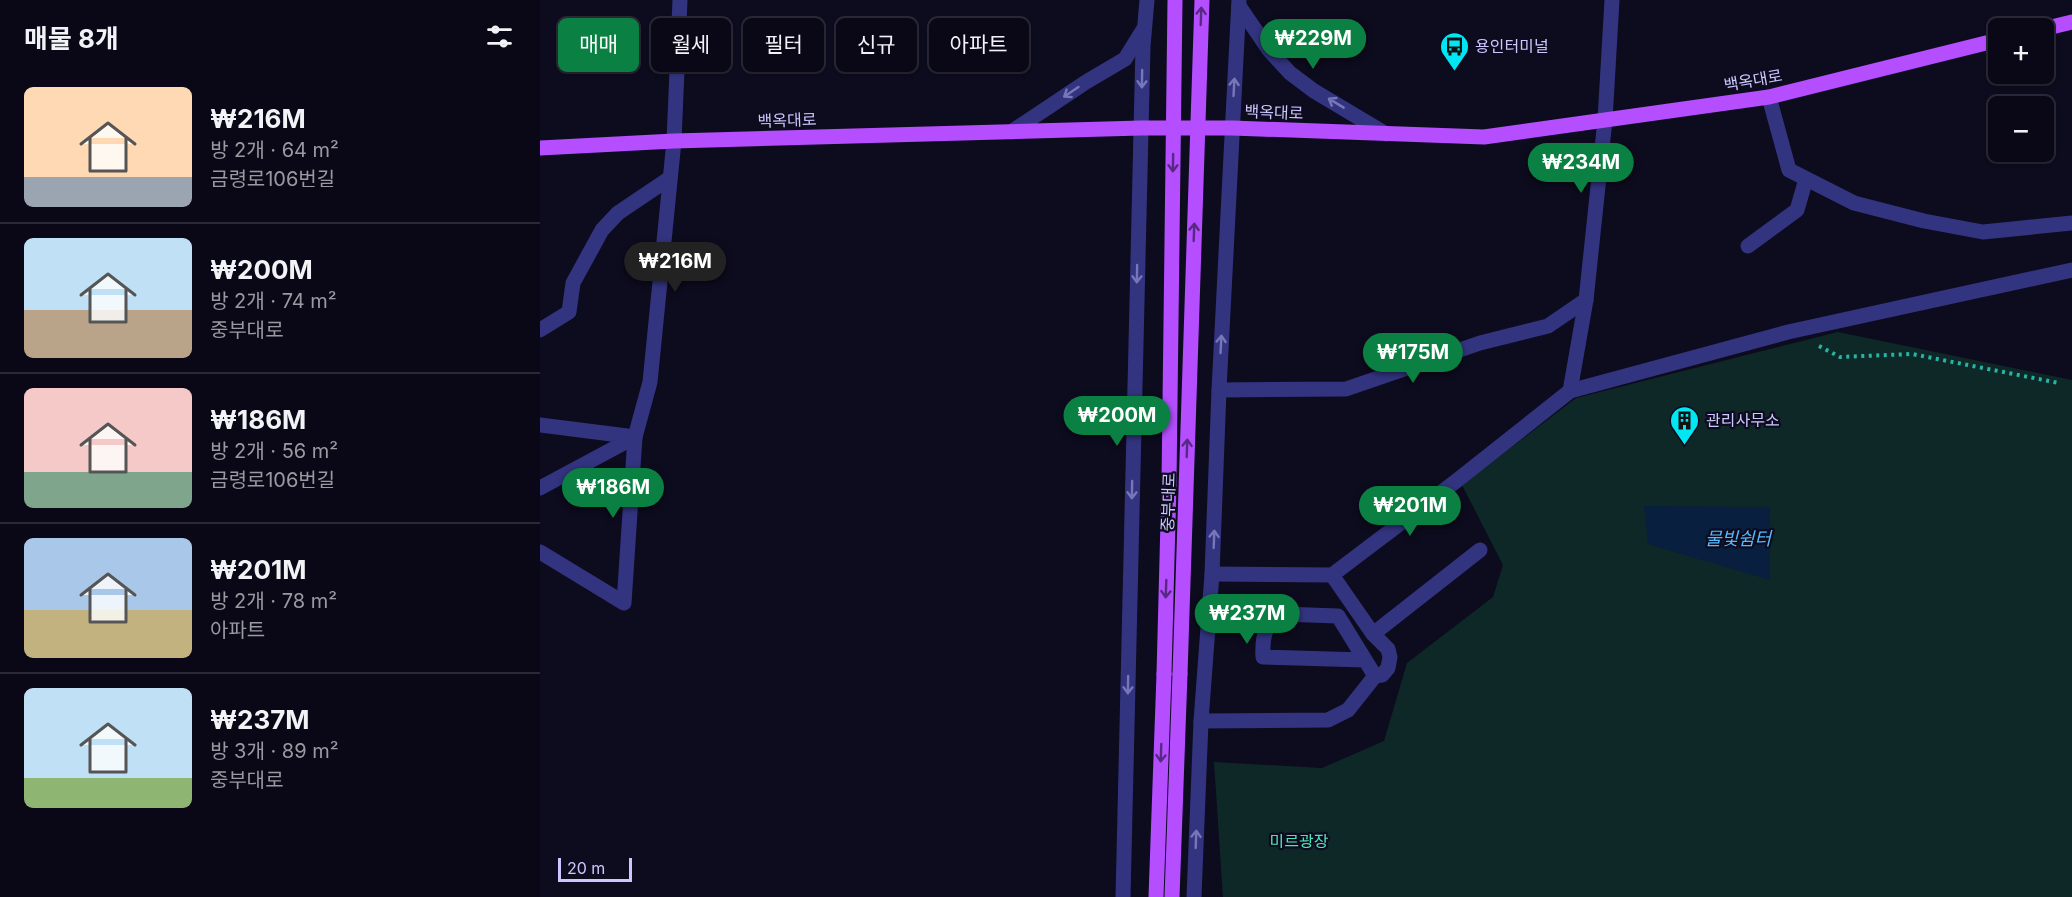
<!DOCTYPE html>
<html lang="ko">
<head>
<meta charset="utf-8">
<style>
  body { margin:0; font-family:Inter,"Noto Sans KR",sans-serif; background:#13111f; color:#f1f3f6; height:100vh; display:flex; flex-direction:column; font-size:22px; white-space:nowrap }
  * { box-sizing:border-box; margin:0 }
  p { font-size:20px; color:#999aa1 }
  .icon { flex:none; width:33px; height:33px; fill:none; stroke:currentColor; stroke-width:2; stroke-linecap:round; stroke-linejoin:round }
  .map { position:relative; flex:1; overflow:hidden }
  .details { display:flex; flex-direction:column; background:#0a0816; width:540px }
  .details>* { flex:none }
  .banner { position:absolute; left:18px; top:18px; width:570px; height:54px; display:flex; gap:12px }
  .tools { position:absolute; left:1448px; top:18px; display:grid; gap:12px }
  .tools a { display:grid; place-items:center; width:66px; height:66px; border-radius:9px; background:#0a0816; box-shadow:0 2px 4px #0004,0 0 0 2px #2a2935; font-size:30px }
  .scale { position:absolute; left:18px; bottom:15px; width:74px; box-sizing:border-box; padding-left:6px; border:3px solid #cbc7ff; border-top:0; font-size:16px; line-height:21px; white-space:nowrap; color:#cbc7ff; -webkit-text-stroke:4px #0d0b1e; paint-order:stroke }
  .price { position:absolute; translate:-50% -51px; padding:0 14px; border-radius:21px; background:#0b8043; color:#fff; font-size:20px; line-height:39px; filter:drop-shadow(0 2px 3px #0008) }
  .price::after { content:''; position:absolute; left:50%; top:36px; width:18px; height:14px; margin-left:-9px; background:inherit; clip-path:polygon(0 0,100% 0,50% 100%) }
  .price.on { background:#222; color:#fff }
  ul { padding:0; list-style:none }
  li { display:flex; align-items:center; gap:18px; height:150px; padding:0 24px }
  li+li { border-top:2px solid #2a2935 }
  li span { display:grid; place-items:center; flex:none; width:168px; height:120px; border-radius:9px; color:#555 }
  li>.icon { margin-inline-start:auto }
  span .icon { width:72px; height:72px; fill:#fffc; stroke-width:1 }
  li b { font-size:26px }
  h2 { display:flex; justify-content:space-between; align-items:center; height:72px; padding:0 24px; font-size:26px }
  .tag { padding:0 21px; border-radius:9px; background:#0a0816; box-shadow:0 2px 4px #0004,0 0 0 2px #2a2935; font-size:21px; line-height:54px }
  .tag.on { background:#0b8043; color:#fff }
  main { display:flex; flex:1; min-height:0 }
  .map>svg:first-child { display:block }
  .green { fill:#0d2826 }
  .water { fill:#081f3f }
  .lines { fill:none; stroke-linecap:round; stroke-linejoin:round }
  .path { stroke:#26b4a5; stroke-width:4; stroke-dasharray:3 4.5; stroke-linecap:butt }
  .minor { stroke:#333480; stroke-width:15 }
  .major { stroke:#b44eff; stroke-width:15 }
  .major-bridge { stroke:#b44eff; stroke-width:15 }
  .oneway { stroke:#582983 }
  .oneway2 { stroke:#7776b9 }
  .labels { text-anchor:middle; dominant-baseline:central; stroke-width:4.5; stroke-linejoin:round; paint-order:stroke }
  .poi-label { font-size:16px; fill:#cbc7ff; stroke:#0d0b1e; text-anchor:start }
  .street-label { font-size:16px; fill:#cbc7ff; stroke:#0d0b1e }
  .park-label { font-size:16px; fill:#4de5b7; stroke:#0d0b1e }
  .water-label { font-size:18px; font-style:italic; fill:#55b9ff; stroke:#0d0b1e }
</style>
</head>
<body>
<main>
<section class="details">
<h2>매물 8개<svg class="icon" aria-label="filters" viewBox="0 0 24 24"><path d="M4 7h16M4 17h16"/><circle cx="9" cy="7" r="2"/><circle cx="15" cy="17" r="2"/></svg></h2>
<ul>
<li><span style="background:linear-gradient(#ffd9b3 75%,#9aa5b1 0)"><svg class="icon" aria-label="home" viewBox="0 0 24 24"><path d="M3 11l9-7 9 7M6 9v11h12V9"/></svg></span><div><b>₩216M</b><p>방 2개 · 64 m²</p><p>금령로106번길</p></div></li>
<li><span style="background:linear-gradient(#bfe0f5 60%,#b9a48a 0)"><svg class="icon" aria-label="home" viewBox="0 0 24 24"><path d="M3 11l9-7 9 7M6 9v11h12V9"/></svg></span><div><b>₩200M</b><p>방 2개 · 74 m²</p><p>중부대로</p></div></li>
<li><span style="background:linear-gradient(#f6c9c9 70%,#7fa58c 0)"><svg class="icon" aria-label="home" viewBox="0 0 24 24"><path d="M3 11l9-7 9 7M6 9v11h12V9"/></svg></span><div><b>₩186M</b><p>방 2개 · 56 m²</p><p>금령로106번길</p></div></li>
<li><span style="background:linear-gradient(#a9c7e8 60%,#c2b280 0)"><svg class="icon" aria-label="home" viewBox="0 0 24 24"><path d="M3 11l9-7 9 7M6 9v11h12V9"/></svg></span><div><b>₩201M</b><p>방 2개 · 78 m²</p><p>아파트</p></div></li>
<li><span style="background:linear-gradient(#bfe0f5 75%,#8fb573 0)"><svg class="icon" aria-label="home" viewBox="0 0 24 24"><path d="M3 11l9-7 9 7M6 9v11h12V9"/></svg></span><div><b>₩237M</b><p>방 3개 · 89 m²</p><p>중부대로</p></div></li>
</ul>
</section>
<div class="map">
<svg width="1532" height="897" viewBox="0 0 1532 897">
  <rect width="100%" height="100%" fill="#0d0b1e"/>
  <path class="green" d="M1298 332 1532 380V897H683L674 762 782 768 844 741 867 663 953 597 963 565 922 485 1036 398Z"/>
  <path class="water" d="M1104 506 1230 507V580L1108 544Z"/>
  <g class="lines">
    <path class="path" d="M1279 346 1300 357 1372 354 1519 383"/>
    <g class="minor">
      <path d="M699 6 729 50 750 73 774 91 846 134"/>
      <path d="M1229 97 1249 170 1314 203 1384 221 1443 232 1532 223"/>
      <path d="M471 132 546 82 585 59 603 30"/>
      <path d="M1208 246 1257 210 1266 179"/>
      <path d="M0 330 29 312 33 283 62 230 78 213 130 178"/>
      <path d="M679 390 806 389 940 343 1008 326 1046 300"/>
      <path d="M1030 391 1046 300 1065 120 1072 0"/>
      <path d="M0 425 95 437"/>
      <path d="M0 488 95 437"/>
      <path d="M0 552 84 603 95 437 110 382 134 141 140 0"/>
      <path d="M672 574 792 575 915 482 1030 391 1248 332 1532 270"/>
      <path d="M792 575 833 634 848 649 850 657 848 668 842 675 835 676 798 616 741 614C725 621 722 640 723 657L825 660"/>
      <path d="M833 634 940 550"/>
      <path d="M661 721 788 720 808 710 835 676"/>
      <path d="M583 897 603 46 607 0"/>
      <path d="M654 897 661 721 672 574 679 390 699 0"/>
    </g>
    <g class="major">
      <path d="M1503 29 1532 22"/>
      <path d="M0 148 134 141 601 128H692L944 137 1229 97 1458 40"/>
      <path d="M616 897 624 674"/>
      <path d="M632 897 640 674"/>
    </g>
    <g class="major-bridge">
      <path d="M624 674 629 483 635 0"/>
      <path d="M640 674 662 0"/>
    </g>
  </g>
  <defs><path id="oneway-shaft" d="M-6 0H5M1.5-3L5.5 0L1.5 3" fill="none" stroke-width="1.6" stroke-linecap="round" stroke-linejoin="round" transform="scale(1.5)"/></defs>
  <g class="oneway">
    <use href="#oneway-shaft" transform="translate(661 16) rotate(-88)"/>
    <use href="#oneway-shaft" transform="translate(633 163) rotate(91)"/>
    <use href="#oneway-shaft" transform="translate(654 232) rotate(-88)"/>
    <use href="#oneway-shaft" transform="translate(647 448) rotate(-88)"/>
    <use href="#oneway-shaft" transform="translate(626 589) rotate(92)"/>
    <use href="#oneway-shaft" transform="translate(621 753) rotate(92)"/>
  </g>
  <g class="oneway2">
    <use href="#oneway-shaft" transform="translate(602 79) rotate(91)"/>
    <use href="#oneway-shaft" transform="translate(694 87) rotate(-87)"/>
    <use href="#oneway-shaft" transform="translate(531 92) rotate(146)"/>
    <use href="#oneway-shaft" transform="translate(796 103) rotate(-149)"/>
    <use href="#oneway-shaft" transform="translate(597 274) rotate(91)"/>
    <use href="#oneway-shaft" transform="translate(681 344) rotate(-87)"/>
    <use href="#oneway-shaft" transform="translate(592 490) rotate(91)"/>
    <use href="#oneway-shaft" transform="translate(674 539) rotate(-88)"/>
    <use href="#oneway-shaft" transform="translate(588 685) rotate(91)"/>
    <use href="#oneway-shaft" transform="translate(656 839) rotate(-88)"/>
  </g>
  <defs>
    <symbol id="bus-pin" viewBox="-11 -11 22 30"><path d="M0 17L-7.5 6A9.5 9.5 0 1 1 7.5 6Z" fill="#00e6f2" stroke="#0d0b1e"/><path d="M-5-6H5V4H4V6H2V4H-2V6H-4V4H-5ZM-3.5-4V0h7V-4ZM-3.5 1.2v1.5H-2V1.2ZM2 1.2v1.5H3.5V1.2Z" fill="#111"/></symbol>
    <symbol id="building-pin" viewBox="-11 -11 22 30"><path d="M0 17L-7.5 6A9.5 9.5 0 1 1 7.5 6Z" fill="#00e6f2" stroke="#0d0b1e"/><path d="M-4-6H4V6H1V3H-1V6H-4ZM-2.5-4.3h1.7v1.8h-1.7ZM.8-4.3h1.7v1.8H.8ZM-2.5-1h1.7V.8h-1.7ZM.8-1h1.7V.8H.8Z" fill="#111"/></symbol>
  </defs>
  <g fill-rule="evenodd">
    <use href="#bus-pin" x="898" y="30" width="33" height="45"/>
    <use href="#building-pin" x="1128" y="404" width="33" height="45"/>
  </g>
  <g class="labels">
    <g class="poi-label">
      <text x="935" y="46">용인터미널</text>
      <text x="1166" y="420">관리사무소</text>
    </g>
    <g class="street-label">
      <text transform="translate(1213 80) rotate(-10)">백옥대로</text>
      <text transform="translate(734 112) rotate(2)">백옥대로</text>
      <text transform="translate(247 120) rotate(-2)">백옥대로</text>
      <text transform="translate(628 502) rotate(-88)">중부대로</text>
    </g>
    <g class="park-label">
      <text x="759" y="841">미르광장</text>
    </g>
    <g class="water-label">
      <text x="1198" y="538">물빛쉼터</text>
    </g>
  </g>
</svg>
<div class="tools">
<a>+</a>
<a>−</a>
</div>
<div class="scale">20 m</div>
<b class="price" style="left:773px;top:70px">₩229M</b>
<b class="price" style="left:1041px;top:194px">₩234M</b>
<b class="price on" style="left:135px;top:293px">₩216M</b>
<b class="price" style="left:873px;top:384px">₩175M</b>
<b class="price" style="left:577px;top:447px">₩200M</b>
<b class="price" style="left:73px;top:519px">₩186M</b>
<b class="price" style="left:870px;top:537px">₩201M</b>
<b class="price" style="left:707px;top:645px">₩237M</b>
<div class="banner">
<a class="tag on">매매</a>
<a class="tag">월세</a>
<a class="tag">필터</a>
<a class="tag">신규</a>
<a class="tag">아파트</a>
</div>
</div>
</main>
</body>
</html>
